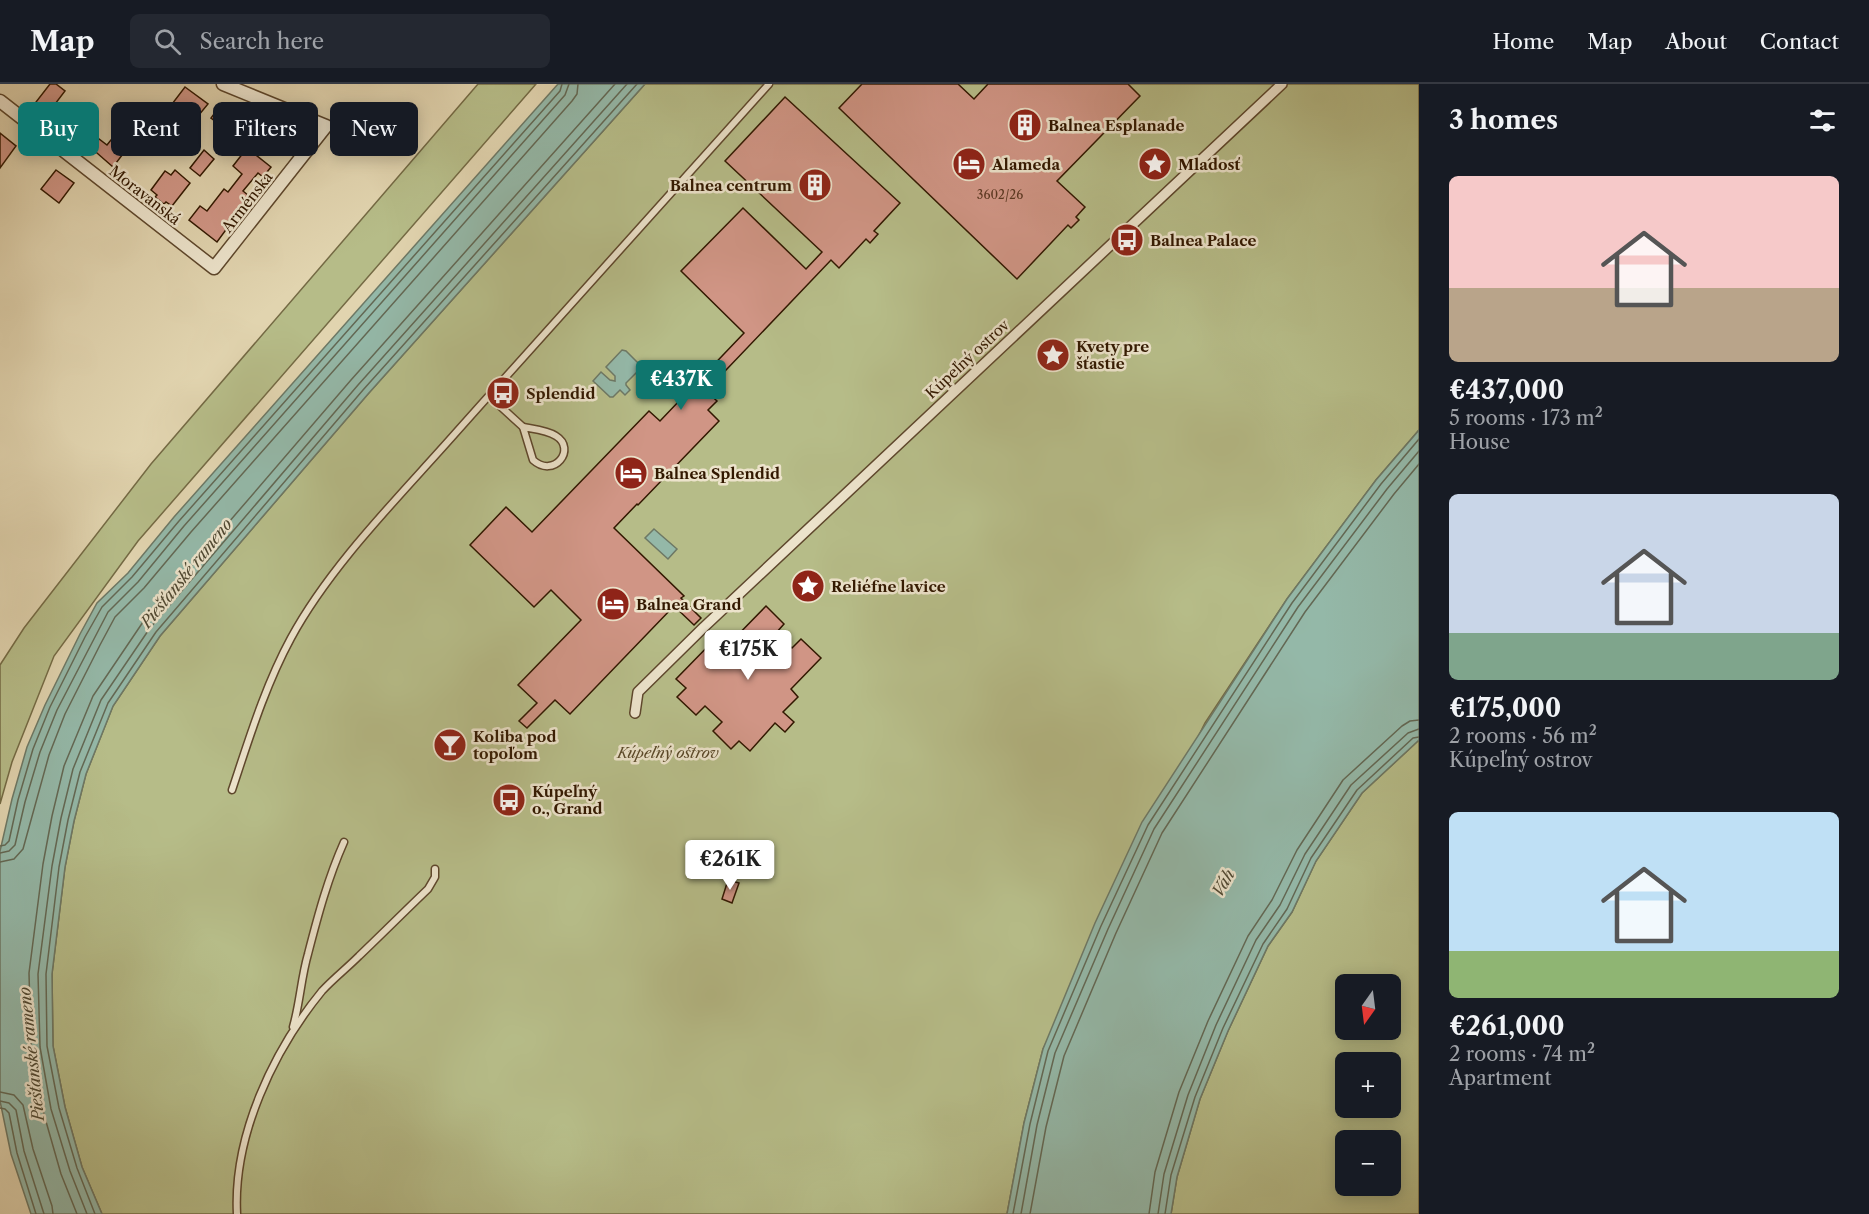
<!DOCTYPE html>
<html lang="en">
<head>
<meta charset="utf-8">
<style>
  body { margin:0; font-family:"Libre Caslon Text",serif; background:#242831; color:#f1f3f6; height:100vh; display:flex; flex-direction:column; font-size:22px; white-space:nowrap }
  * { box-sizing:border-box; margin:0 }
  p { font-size:20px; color:#9ea1a6 }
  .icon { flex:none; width:33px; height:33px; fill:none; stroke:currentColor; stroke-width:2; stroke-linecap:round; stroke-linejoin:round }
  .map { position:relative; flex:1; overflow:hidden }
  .details { display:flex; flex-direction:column; background:#171b24; width:450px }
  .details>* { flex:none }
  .top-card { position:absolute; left:18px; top:18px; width:570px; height:54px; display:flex; gap:12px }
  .needle { width:39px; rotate:194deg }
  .tools { position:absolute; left:1335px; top:890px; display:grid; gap:12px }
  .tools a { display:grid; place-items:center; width:66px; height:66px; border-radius:9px; background:#171b24; box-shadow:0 3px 15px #0003; font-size:30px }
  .price { position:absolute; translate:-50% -51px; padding:0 14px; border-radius:6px; background:#fff; color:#222; font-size:20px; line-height:39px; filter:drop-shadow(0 2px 3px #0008) }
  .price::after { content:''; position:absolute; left:50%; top:36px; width:18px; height:14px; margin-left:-9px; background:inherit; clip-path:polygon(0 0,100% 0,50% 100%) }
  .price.selected { background:#0f766e; color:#fff }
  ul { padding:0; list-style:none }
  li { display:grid; align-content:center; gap:12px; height:318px; padding:0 30px }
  li span { display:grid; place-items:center; height:186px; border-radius:9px; color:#555 }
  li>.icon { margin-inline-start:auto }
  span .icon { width:108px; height:108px; fill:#fffc; stroke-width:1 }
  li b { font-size:26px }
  h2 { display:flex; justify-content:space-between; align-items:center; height:72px; padding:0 30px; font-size:26px }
  .pill { padding:0 21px; border-radius:9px; background:#171b24; box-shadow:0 3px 15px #0003; font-size:21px; line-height:54px }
  .pill.selected { background:#0f766e; color:#fff }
  header { display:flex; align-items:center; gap:36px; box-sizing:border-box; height:84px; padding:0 30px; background:#171b24; border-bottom:2px solid #363941 }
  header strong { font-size:28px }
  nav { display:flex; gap:33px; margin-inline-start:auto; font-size:21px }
  .search { width:420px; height:54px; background:#242831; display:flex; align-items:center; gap:15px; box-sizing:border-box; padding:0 21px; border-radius:9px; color:#9ea1a6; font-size:22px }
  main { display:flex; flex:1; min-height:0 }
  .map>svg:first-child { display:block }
  .green { fill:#b6bc88; stroke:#746a44; stroke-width:1.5; fill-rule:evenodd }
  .water { fill:#94b8a8; stroke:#6d7865; stroke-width:1.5 }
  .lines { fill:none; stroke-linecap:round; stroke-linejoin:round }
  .shore { stroke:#636854; stroke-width:1.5 }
  .building { fill:#d09585; stroke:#321800; stroke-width:1.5 }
  .service-casing { stroke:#5e472c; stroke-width:9 }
  .pedestrian-casing { stroke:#5e472c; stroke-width:12 }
  .minor-casing { stroke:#5e472c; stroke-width:15 }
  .service { stroke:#ece3cb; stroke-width:6 }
  .pedestrian { stroke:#ece3cb; stroke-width:9 }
  .minor { stroke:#ece3cb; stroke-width:12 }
  .labels { text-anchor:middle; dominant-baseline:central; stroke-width:5; stroke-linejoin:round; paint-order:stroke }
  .number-label { font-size:12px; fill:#5a3721 }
  .poi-label { font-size:15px; font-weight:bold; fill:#321800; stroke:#ece3cb; text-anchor:start }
  .street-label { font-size:15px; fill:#321800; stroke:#ece3cb }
  .park-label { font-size:15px; font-style:italic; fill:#5a4929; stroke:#ece3cb }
  .water-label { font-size:16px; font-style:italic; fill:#4f4832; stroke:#ece3cb }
</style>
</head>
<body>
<header>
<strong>Map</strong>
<div class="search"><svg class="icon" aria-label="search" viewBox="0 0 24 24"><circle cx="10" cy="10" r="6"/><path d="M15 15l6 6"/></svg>Search here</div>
<nav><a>Home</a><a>Map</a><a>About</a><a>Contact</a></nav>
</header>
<main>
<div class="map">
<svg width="1419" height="1130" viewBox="0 0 1419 1130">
  <rect width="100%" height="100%" fill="#e1d4af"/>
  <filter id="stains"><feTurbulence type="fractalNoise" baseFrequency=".00333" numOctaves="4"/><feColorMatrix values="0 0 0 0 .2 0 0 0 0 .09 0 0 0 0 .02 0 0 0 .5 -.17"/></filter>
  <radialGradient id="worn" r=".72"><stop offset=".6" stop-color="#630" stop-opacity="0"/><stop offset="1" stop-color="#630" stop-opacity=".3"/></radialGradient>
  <g class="green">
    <path d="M478 0H536L138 457 54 572 12 678 0 720V581L24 544 151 380Z"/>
    <path d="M645 0H1419V346L1376 396 1287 515 1205 639 1043 965 1024 1039 1007 1130H102L82 1083 65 1023 53 962 52 890 65 783 74 737 86 690 113 622 160 552 368 310Z"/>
    <path d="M1419 656V1130H1171L1177 1093 1200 1015 1228 947 1268 862 1292 828 1316 777 1362 709ZM1346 900H1390V945H1346ZM1346 978H1390V1023H1346ZM1346 1056H1390V1101H1346Z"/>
  </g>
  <g class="water">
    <path d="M558 0H645L368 310 160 552 113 622 86 690 74 737 65 783 52 890 53 962 65 1023 82 1083 102 1130H31L11 1070 0 1017V767L12 715 27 663 45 621 80 550 97 519 128 489 174 433Z"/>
    <path d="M622 266 626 267 642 283 626 299V301L630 306 625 311 620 306 613 313H610L593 297 601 288 610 296 615 297V292L606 283Z"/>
    <path d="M1419 346V656L1362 709 1316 777 1292 828 1268 862 1228 947 1200 1015 1177 1093 1171 1130H1007L1024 1039 1043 965 1095 839 1142 738 1287 515 1376 396Z"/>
    <path d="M654 445 677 465 668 475 645 454Z"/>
  </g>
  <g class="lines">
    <g class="shore">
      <path d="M0 762 5 761 9 757 18 716 33 665 50 623 85 553 102 523 132 493 179 437 560 7 562 0"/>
      <path d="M0 769 9 767 15 761 25 718 40 668 57 626 108 528 138 498 184 442 565 11 569 0"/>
      <path d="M0 778 14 775 23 765 49 671 65 630 100 561 115 533 144 504 191 448 572 17 577 10 578 0"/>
      <path d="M0 1008 14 1011 23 1021 33 1065 52 1122 53 1130"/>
      <path d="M0 1017 9 1019 16 1026 24 1067 44 1130"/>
      <path d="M0 1024 5 1025 9 1029 17 1069 36 1130"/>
      <path d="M77 1130 61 1090 43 1027 31 963 29 889 43 780 52 732 64 682 93 612 143 538 351 296 615 0"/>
      <path d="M87 1130 70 1087 51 1025 40 963 38 890 52 782 61 734 73 685 101 616 150 544 358 301 627 0"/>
      <path d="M95 1130 77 1084 59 1024 47 962 46 890 59 783 68 736 80 688 108 619 156 548 363 306 637 0"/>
      <path d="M1013 1130 1030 1040 1048 967 1101 842 1148 741 1292 519 1381 400 1419 355"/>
      <path d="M1021 1130 1037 1041 1055 969 1108 845 1154 745 1298 523 1387 405 1419 367"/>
      <path d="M1030 1130 1046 1043 1064 972 1116 849 1162 749 1305 528 1394 410 1419 380"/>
      <path d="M1149 1130 1155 1088 1179 1008 1208 937 1248 852 1272 816 1297 766 1343 696 1402 642 1410 637 1419 636"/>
      <path d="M1158 1130 1164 1090 1188 1011 1216 941 1256 856 1280 821 1305 770 1351 701 1408 649 1419 645"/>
      <path d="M1165 1130 1171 1091 1195 1013 1223 944 1263 860 1287 825 1311 774 1357 706 1413 654 1419 653"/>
    </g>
  </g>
  <g class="building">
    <path d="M50 0H56L65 7 49 28 36 18Z"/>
    <path d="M862 0H958L974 15 988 0H1128L1140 12 1057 97 1085 123 1076 133 1079 136 1071 144 1068 141 1017 195 839 24Z"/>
    <path d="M185 3 208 20 194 37 172 20Z"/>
    <path d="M785 13 900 119 874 147 878 150 870 159 866 155 839 184 831 176 706 307 717 317 708 326 719 337 638 421 637 420 614 444 684 512 681 514 701 534 694 541 674 522 570 630 555 616 527 644 519 637 537 619 518 601 581 536 551 506 534 523 470 461 506 423 532 448 649 327 660 337 744 249 681 187 743 124 806 185 822 168 725 77Z"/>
    <path d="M222 19 242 35 231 49 211 34Z"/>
    <path d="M81 24 97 39 90 48 107 61 119 46 133 57 113 83 66 42Z"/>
    <path d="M0 49 16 62 0 84Z"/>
    <path d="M247 64 271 83 263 93 258 89 243 107 249 112 225 141 228 143 217 158 189 136 200 122 207 127 224 105 228 108 242 90 233 82Z"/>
    <path d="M204 66 214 75 200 92 190 84Z"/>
    <path d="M56 86 74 99 59 119 41 105Z"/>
    <path d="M175 86 190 99 172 122 166 118 164 120 155 113 157 111 151 106 165 87 171 91Z"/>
    <path d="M766 522 784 540 776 549 792 564 801 555 821 574 791 605 798 613 783 628 794 638 785 648 775 639 750 667 739 657 731 665 713 647 722 638 705 622 696 631 677 613 686 604 676 595 718 552 728 561Z"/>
    <path d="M728 796 739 799 732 819 722 815Z"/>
  </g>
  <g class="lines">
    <defs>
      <g id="service">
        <path d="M489 312 523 343"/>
        <path d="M523 343C533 345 547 346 556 352 577 365 554 395 533 376Z"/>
        <path d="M232 706C249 655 265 602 291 554 330 482 397 415 452 353 557 235 663 118 769 0"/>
        <path d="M293 943C300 919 301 894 308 870 318 831 328 794 344 758"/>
        <path d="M237 1130C233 1052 273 967 322 907 333 895 347 884 359 872 382 850 405 827 428 805L435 793V785"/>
      </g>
      <path id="pedestrian" d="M635 629 638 608 704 543 1282 0"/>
      <path id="minor" d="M0 17 214 184 326 42 223 0"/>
    </defs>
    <use href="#service" class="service-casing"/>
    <use href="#pedestrian" class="pedestrian-casing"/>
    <use href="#minor" class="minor-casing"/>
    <use href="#service" class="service"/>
    <use href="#pedestrian" class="pedestrian"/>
    <use href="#minor" class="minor"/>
  </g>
  <defs>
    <symbol id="building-disc" viewBox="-11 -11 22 22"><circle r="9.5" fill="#8f2418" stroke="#ece3cb"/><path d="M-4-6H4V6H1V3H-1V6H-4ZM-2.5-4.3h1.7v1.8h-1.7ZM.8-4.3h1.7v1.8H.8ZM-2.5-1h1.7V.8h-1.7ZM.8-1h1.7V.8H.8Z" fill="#fff"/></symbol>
    <symbol id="hotel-disc" viewBox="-11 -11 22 22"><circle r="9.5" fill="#8f2418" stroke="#ece3cb"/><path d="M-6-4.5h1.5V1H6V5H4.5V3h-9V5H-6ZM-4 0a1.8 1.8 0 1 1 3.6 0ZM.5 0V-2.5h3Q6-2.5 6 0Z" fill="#fff"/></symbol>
    <symbol id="sight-disc" viewBox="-11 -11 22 22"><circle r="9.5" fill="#8f2418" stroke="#ece3cb"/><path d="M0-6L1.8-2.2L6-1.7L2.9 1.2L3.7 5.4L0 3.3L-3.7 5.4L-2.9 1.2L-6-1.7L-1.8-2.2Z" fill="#fff"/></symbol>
    <symbol id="bus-disc" viewBox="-11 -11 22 22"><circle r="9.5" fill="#8f2418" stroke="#ece3cb"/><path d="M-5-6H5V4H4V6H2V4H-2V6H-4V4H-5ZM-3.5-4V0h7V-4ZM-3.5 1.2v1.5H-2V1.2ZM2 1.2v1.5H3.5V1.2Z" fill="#fff"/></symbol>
    <symbol id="bar-disc" viewBox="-11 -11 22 22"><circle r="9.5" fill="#8f2418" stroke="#ece3cb"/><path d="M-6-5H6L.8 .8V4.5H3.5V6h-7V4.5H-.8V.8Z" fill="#fff"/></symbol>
  </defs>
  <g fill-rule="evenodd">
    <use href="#building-disc" x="1006" y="22" width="38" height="38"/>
    <use href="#hotel-disc" x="950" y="61" width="38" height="38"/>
    <use href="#sight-disc" x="1136" y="61" width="38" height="38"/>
    <use href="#building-disc" x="796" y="82" width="38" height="38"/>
    <use href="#bus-disc" x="1108" y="137" width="38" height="38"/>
    <use href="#sight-disc" x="1034" y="252" width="38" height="38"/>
    <use href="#bus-disc" x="484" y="290" width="38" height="38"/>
    <use href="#hotel-disc" x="612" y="370" width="38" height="38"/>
    <use href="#sight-disc" x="789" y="483" width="38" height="38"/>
    <use href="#hotel-disc" x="594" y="501" width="38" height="38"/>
    <use href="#bar-disc" x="431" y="642" width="38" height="38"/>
    <use href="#bus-disc" x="490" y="697" width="38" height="38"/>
  </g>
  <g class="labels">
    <g class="number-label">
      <text x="1000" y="110">3602/26</text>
    </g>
    <g class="poi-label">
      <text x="1048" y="41">Balnea Esplanade</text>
      <text x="992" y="80">Alameda</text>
      <text x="1178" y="80">Mladosť</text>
      <text x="792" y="101" text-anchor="end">Balnea centrum</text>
      <text x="1150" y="156">Balnea Palace</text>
      <text x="1076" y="262">Kvety pre<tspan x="1076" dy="17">šťastie</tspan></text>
      <text x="526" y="309">Splendid</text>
      <text x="654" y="389">Balnea Splendid</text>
      <text x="831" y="502">Reliéfne lavice</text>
      <text x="636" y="520">Balnea Grand</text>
      <text x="473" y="652">Koliba pod<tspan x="473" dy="17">topoľom</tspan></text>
      <text x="532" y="707">Kúpeľný<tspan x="532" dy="17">o., Grand</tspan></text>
    </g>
    <g class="street-label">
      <text transform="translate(145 111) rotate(38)">Moravanská</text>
      <text transform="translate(247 118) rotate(-52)">Arménska</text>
      <text transform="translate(967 275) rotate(-43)">Kúpeľný ostrov</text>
    </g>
    <g class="park-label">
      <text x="668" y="668">Kúpeľný ostrov</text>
    </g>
    <g class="water-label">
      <text transform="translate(186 489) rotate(-51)">Piešťanské rameno</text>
      <text transform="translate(1223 799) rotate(-60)">Váh</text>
      <text transform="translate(31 970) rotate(-96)">Piešťanské rameno</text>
    </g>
  </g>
  <rect width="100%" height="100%" filter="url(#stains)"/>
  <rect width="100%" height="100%" fill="url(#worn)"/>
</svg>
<div class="tools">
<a><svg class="needle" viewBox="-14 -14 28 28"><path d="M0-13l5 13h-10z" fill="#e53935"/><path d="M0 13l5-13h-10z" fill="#9ea1a6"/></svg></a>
<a>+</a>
<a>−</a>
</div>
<b class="price selected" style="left:681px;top:327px">€437K</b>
<b class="price" style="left:748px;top:597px">€175K</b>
<b class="price" style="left:730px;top:807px">€261K</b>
<div class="top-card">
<a class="pill selected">Buy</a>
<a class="pill">Rent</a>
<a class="pill">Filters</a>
<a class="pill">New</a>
</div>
</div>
<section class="details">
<h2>3 homes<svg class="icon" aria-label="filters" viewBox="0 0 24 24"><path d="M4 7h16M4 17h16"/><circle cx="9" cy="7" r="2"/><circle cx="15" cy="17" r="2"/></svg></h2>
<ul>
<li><span style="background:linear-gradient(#f6c9c9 60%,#b9a48a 0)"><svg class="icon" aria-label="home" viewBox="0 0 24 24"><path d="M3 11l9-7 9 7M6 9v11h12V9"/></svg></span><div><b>€437,000</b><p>5 rooms · 173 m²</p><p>House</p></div></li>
<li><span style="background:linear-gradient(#c9d6e8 75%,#7fa58c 0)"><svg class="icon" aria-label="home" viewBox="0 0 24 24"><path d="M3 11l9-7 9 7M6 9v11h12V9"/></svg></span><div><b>€175,000</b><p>2 rooms · 56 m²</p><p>Kúpeľný ostrov</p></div></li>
<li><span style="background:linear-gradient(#bfe0f5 75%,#8fb573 0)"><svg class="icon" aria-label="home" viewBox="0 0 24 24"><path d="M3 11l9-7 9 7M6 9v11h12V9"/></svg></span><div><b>€261,000</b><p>2 rooms · 74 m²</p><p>Apartment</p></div></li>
</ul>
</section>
</main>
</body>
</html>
